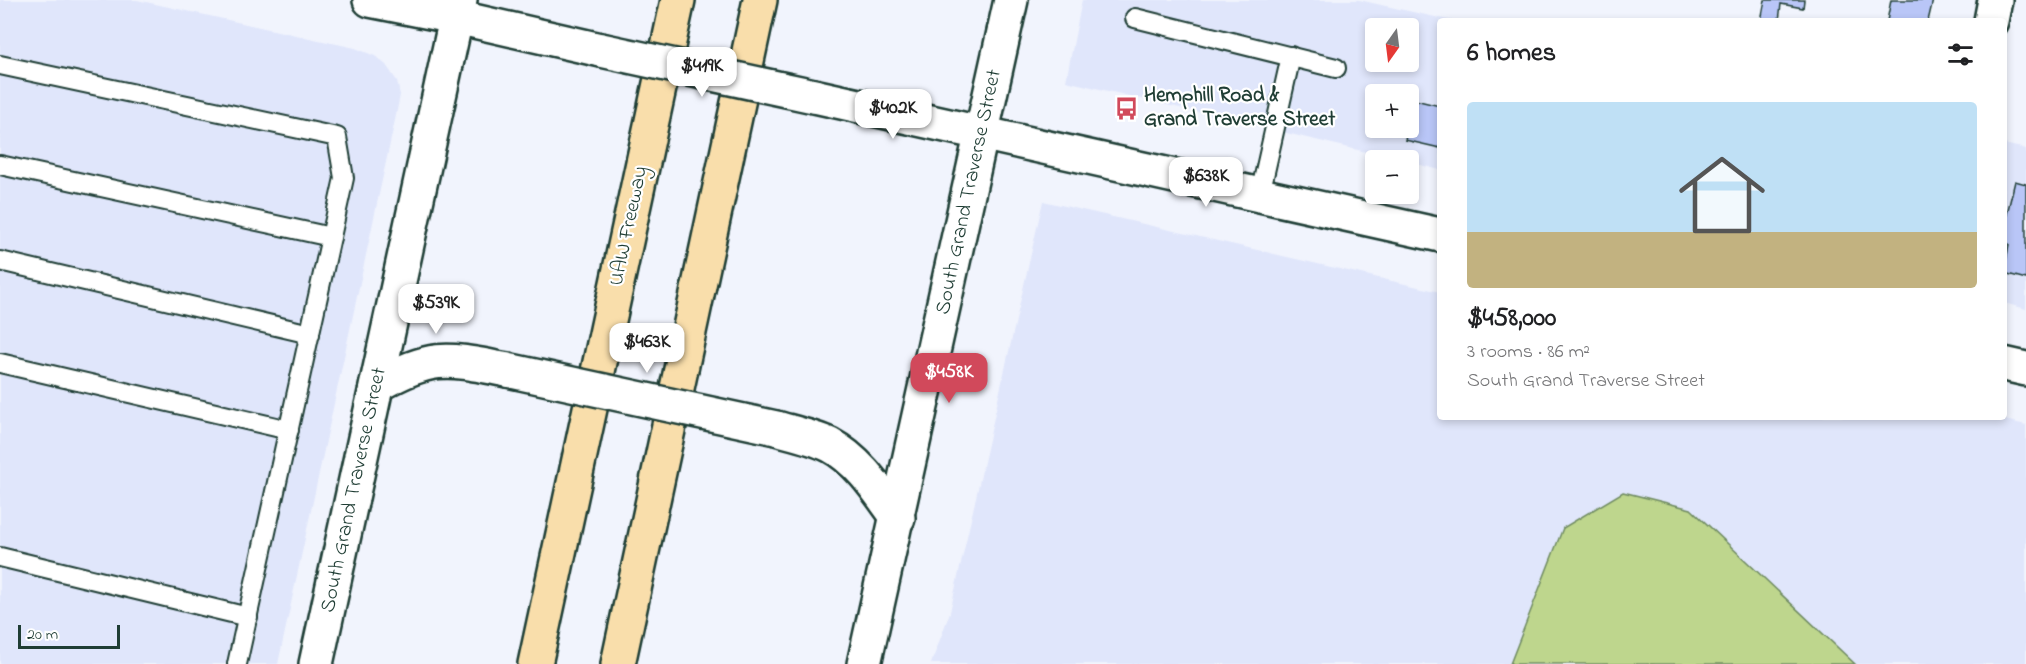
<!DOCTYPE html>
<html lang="en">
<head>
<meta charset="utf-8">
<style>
  body { margin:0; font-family:"Indie Flower",sans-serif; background:#f2f2f2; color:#202124; height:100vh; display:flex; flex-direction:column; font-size:22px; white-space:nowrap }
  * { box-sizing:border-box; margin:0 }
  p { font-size:20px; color:#757577 }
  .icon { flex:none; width:33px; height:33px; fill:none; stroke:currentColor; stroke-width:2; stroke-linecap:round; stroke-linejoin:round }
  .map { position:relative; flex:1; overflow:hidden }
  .sheet { position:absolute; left:1437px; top:18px; width:570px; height:402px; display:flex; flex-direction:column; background:#fff; border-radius:6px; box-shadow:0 3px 9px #0003 }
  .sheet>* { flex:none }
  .needle { width:39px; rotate:194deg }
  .fabs { position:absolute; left:1365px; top:18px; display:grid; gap:12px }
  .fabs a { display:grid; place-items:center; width:54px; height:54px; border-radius:6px; background:#fff; box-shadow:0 3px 9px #0003; font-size:30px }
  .scale { position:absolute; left:18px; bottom:15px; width:102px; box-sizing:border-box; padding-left:6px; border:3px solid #1f3d34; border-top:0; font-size:16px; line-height:21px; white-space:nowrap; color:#1f3d34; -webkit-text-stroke:4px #fff; paint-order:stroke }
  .price { position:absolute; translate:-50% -51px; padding:0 14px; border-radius:12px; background:#fff; color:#222; font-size:20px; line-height:39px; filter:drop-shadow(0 2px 3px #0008) }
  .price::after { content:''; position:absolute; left:50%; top:36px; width:18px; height:14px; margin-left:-9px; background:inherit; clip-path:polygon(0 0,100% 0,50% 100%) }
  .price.active { background:#d1495b; color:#fff }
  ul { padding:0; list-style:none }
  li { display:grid; align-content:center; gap:12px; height:318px; padding:0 30px }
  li+li { border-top:2px solid #e0e0e0 }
  li span { display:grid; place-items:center; height:186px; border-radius:6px; color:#555 }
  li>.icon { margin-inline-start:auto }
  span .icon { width:108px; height:108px; fill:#fffc; stroke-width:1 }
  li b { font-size:26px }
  h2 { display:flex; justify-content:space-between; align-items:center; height:72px; padding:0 30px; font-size:26px }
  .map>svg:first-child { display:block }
  .built { fill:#e0e6fb; fill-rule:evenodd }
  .green { fill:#bed68d; stroke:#6e8a60; stroke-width:1.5 }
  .building { fill:#b9c6f7; stroke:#1f3d34; stroke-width:1.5 }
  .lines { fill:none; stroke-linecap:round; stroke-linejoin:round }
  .service-casing { stroke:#1f3d34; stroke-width:22 }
  .minor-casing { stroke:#1f3d34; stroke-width:38 }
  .tertiary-casing { stroke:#1f3d34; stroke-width:38 }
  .secondary-casing { stroke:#1f3d34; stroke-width:38 }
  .motorway-casing { stroke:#1f3d34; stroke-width:38 }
  .service { stroke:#fff; stroke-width:18 }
  .minor { stroke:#fff; stroke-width:33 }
  .tertiary { stroke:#fff; stroke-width:33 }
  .secondary { stroke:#fff; stroke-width:33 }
  .motorway { stroke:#f9deab; stroke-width:33 }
  .tertiary-bridge-casing { stroke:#1f3d34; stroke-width:38; stroke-linecap:butt }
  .secondary-bridge-casing { stroke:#1f3d34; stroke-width:38; stroke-linecap:butt }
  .tertiary-bridge { stroke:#fff; stroke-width:33 }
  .secondary-bridge { stroke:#fff; stroke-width:33 }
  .labels { text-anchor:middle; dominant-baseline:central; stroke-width:4.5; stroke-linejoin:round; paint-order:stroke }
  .poi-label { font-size:21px; font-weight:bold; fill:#1f3d34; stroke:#fff; text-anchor:start }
  .street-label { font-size:21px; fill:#1f3d34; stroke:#fff }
</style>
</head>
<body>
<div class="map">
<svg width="2026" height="664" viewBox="0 0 2026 664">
  <rect width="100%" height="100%" fill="#f1f4fd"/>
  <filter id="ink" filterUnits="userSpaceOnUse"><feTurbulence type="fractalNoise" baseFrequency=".0167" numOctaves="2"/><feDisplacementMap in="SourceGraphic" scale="12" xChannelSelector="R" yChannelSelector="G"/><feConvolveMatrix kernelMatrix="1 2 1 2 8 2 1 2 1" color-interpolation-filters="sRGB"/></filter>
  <g filter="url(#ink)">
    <g class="built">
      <path d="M0 0H137L355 48 375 56 386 65 397 81 400 95 395 120 278 664H0Z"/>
      <path d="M1082 0H1359L1453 21H1440V170L1409 162 1408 160H1400L1066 81ZM1376 28H1408V62H1376ZM1376 94H1408V128H1376Z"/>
      <path d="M2004 144 2026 149V309L2004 303Z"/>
      <path d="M1043 201 1440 292V417H1993L2026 425V664H931L950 612Z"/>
    </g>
    <path class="green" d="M1623 492 1691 509 1855 664H1510L1563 528Z"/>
    <g class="building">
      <path d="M1765 0H1804L1803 8 1781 4 1779 21H1761Z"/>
      <path d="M1891 0H1933L1928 21H1887Z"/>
      <path d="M1415 100 1440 106V148L1405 140Z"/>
      <path d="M2015 181 2026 184V279L2004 273 2009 244 2004 243V226Z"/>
    </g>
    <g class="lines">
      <defs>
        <g id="service">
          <path d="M1135 18 1336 68"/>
          <path d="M0 65 337 137 344 178 237 664"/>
          <path d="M0 165 331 237"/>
          <path d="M1260 194 1291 56"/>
          <path d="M0 261 310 334"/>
          <path d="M0 363 289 430"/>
          <path d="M0 557 248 617"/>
        </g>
        <path id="minor" d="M1991 21 1995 0"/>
        <g id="tertiary">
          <path d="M370 0 456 17 601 50"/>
          <path d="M814 96 1440 235"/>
          <path d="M2004 364 2026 369"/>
        </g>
        <g id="secondary">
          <path d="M377 385C434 354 445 358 507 370"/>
          <path d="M776 428C794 433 813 437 830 445 860 461 879 492 898 518"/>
          <path d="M316 664 460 0"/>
          <path d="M864 664 1011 0"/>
        </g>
        <g id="motorway">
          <path d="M535 664 678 0"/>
          <path d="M618 664 760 0"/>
        </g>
      </defs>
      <use href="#service" class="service-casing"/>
      <use href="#minor" class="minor-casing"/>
      <use href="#tertiary" class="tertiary-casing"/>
      <use href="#secondary" class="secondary-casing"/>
      <use href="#motorway" class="motorway-casing"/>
      <use href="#service" class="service"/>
      <use href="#minor" class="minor"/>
      <use href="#tertiary" class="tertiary"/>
      <use href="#secondary" class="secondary"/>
      <use href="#motorway" class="motorway"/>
      <defs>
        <path id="tertiary-bridge" d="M601 50 814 96"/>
        <path id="secondary-bridge" d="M507 370 776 428"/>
      </defs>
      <use href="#tertiary-bridge" class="tertiary-bridge-casing"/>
      <use href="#secondary-bridge" class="secondary-bridge-casing"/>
      <use href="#tertiary-bridge" class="tertiary-bridge"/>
      <use href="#secondary-bridge" class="secondary-bridge"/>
    </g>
  </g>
  <defs>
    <symbol id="bus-bare" viewBox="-9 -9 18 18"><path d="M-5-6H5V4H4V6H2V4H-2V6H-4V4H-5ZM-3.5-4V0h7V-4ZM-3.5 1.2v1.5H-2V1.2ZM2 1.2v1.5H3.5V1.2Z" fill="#d1495b" stroke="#fff" stroke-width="2.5" paint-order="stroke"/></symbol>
  </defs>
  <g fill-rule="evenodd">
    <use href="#bus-bare" x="1110" y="92" width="33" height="33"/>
  </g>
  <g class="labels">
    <g class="poi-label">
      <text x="1144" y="96">Hemphill Road &amp;<tspan x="1144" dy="24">Grand Traverse Street</tspan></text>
    </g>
    <g class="street-label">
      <text transform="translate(969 192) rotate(-78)">South Grand Traverse Street</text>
      <text transform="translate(629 226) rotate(-78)">UAW Freeway</text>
      <text transform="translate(354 490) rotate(-78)">South Grand Traverse Street</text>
    </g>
  </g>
</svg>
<div class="fabs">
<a><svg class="needle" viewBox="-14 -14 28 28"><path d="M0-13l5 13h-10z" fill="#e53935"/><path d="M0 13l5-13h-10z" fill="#757577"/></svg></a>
<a>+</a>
<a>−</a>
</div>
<div class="scale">20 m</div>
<b class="price" style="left:702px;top:98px">$419K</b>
<b class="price" style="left:893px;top:140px">$402K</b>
<b class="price" style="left:1206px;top:208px">$638K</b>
<b class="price" style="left:436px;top:335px">$539K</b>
<b class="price" style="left:647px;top:374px">$463K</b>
<b class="price active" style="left:949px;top:404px">$458K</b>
<section class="sheet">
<h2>6 homes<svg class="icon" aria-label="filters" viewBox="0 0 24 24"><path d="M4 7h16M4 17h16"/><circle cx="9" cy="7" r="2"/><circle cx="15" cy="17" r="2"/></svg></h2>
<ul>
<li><span style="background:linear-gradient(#bfe0f5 70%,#c2b280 0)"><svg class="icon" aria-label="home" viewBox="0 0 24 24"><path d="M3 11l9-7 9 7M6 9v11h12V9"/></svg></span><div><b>$458,000</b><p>3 rooms · 86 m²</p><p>South Grand Traverse Street</p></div></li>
</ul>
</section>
</div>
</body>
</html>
